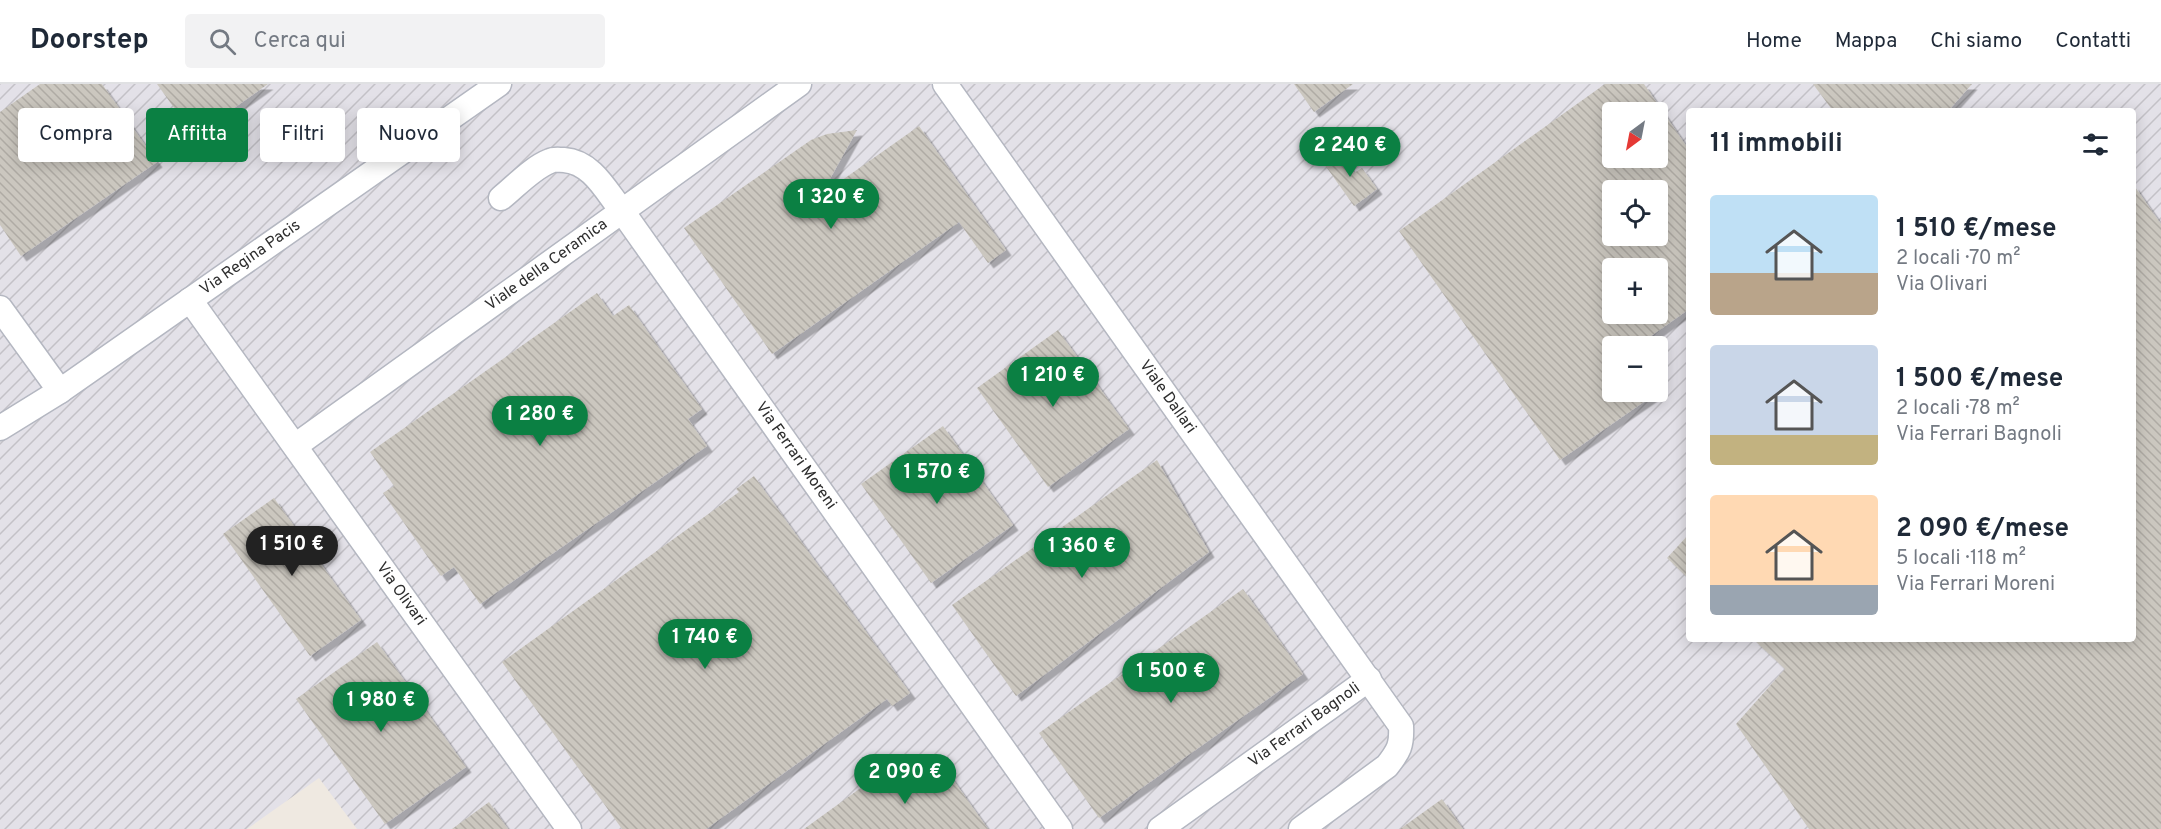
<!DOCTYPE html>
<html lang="it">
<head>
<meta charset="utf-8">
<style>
  body { margin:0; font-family:Overpass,sans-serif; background:#f2f2f3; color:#1f2937; height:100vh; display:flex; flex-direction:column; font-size:22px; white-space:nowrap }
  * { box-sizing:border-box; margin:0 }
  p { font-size:20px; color:#747a83 }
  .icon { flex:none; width:33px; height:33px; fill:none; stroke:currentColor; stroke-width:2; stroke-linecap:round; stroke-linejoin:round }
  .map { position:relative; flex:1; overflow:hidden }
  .details { position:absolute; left:1686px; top:24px; width:450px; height:534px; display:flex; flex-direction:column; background:#fff; border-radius:6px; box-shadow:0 3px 15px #0003 }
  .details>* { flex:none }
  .top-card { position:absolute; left:18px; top:24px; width:570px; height:54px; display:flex; gap:12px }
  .needle { width:39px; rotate:212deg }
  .controls { position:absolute; left:1602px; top:18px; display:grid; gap:12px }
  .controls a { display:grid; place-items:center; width:66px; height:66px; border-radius:6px; background:#fff; box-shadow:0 3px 15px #0003; font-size:30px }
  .price { position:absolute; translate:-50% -51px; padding:0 14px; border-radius:21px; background:#0b8043; color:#fff; font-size:20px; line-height:39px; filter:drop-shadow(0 2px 3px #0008) }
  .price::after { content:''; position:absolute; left:50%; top:36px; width:18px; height:14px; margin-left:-9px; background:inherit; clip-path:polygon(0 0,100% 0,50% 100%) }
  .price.on { background:#222; color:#fff }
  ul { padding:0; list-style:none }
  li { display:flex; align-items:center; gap:18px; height:150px; padding:0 24px }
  li span { display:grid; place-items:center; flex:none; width:168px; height:120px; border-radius:6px; color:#555 }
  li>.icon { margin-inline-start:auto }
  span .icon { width:72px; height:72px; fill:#fffc; stroke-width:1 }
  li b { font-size:26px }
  h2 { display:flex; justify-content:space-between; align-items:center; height:72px; padding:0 24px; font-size:26px }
  .chip { padding:0 21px; border-radius:6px; background:#fff; box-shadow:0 3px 15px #0003; font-size:21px; line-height:54px }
  .chip.on { background:#0b8043; color:#fff }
  header { display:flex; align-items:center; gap:36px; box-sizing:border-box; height:84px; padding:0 30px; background:#fff; border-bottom:2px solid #e0e1e3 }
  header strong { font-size:28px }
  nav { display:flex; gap:33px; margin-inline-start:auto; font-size:21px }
  .search { width:420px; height:54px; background:#f2f2f3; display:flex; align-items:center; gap:15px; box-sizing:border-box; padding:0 21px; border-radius:6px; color:#747a83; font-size:22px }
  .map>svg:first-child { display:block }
  .industrial { fill:url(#industrial-furrows); fill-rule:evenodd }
  .building { fill:url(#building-back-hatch); fill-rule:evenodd; filter:url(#shadow) }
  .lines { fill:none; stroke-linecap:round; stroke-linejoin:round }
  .minor-casing { stroke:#b4b7c1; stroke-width:27 }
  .minor { stroke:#fff; stroke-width:24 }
  .labels { text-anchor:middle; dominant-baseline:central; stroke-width:5; stroke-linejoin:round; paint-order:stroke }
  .street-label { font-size:16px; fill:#2e2e2e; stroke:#fff }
</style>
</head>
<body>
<header>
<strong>Doorstep</strong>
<div class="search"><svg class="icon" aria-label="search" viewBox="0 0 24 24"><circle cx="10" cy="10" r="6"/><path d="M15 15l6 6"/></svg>Cerca qui</div>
<nav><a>Home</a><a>Mappa</a><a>Chi siamo</a><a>Contatti</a></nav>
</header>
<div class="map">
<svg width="2161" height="745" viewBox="0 0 2161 745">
  <defs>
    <pattern id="industrial-furrows" width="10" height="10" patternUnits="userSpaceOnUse" patternTransform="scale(1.5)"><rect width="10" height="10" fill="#e3e1e8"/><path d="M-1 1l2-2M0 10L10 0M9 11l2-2" fill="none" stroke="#c3c1c7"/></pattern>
    <pattern id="building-back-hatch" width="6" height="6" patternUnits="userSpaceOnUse" patternTransform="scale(1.5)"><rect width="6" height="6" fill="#cbc7bf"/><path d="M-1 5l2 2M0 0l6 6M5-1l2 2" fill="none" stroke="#afaba4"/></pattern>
    <filter id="shadow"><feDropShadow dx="5.5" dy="5.5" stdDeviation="0" flood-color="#0004"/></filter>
  </defs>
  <rect width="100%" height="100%" fill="#efe9e1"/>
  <path class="industrial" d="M0 0H2161V745H357L319 694 247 745H0ZM1689 27H2133V555H1689ZM1612 28H1658V74H1612ZM1612 106H1658V152H1612ZM1612 184H1658V230H1612ZM1612 262H1658V308H1612Z"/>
  <g class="building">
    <path d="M40 0H102L157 78 21 172 0 141V28Z"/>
    <path d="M157 0H268L194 52Z"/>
    <path d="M1294 0H1353L1314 28Z"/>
    <path d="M1605 0H1644L1689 66V225L1637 262H1612V308H1658L1560 376 1399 147ZM1612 28H1658V74H1612ZM1612 106H1658V152H1612ZM1612 184H1658V230H1612Z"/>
    <path d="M1813 0H1972L1948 27H1833Z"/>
    <path d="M919 42 1006 166 988 179 959 138 772 270 684 144 811 56 827 50 857 46 821 111Z"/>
    <path d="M1339 66 1354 89 1362 84 1377 105 1354 122 1322 77Z"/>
    <path d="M2133 100 2161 140V745H1809L1736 640 1785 585 1753 555H2133Z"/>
    <path d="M597 209 613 232 629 221 702 325 688 335 707 362 480 520 454 483 441 492 383 409 394 402 370 368Z"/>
    <path d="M1058 246 1129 345 1048 403 977 304Z"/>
    <path d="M943 342 1013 441 931 499 861 400Z"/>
    <path d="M1157 376 1209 468 1016 612 952 521Z"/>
    <path d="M754 392 910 609 892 622 887 615 706 745H622L502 578 739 408 736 405Z"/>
    <path d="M274 414 361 536 310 572 223 450Z"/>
    <path d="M1689 450V495L1667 474Z"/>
    <path d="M1243 505 1303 590 1099 734 1039 649Z"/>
    <path d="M377 558 466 683 385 740 296 615Z"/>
    <path d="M939 676 988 745H804L891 682 905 701Z"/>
    <path d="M1442 715 1463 745H1400Z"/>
    <path d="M489 718 508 745H452Z"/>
  </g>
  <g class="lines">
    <defs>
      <g id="minor">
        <path id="s1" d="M945 0 1401 642C1402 661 1399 667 1387 682L1301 745"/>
        <path id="s2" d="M501 114C516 102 532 84 550 77 554 75 559 76 564 76 592 78 606 107 622 127L1060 745"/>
        <path id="s3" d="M190 216 569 745"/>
        <path d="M0 224 60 307"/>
        <path id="s4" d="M0 344 60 307 499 0"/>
        <path id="s5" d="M295 362 799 0"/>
        <path id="s6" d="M1160 745 1369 595"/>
      </g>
    </defs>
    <use href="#minor" class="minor-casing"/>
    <use href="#minor" class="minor"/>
  </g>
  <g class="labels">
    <g class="street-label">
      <text stroke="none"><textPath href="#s4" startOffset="303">Via Regina Pacis</textPath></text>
      <text stroke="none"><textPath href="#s5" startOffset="310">Viale della Ceramica</textPath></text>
      <text stroke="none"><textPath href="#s1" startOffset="384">Viale Dallari</textPath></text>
      <text stroke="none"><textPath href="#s2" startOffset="456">Via Ferrari Moreni</textPath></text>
      <text stroke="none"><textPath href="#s3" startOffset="362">Via Olivari</textPath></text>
      <text stroke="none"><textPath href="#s6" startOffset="178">Via Ferrari Bagnoli</textPath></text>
    </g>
  </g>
</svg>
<div class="controls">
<a><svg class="needle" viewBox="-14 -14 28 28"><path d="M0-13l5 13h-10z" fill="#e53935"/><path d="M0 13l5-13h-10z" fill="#747a83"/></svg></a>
<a><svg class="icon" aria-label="locate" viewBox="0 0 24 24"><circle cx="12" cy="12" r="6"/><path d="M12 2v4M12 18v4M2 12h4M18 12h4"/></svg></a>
<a>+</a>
<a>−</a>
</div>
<b class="price" style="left:1350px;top:94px">2 240 €</b>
<b class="price" style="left:831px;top:146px">1 320 €</b>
<b class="price" style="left:1053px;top:324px">1 210 €</b>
<b class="price" style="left:540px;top:363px">1 280 €</b>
<b class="price" style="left:937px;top:421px">1 570 €</b>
<b class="price on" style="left:292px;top:493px">1 510 €</b>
<b class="price" style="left:1082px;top:495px">1 360 €</b>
<b class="price" style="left:705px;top:586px">1 740 €</b>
<b class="price" style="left:1171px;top:620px">1 500 €</b>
<b class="price" style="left:381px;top:649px">1 980 €</b>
<b class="price" style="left:905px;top:721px">2 090 €</b>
<div class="top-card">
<a class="chip">Compra</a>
<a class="chip on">Affitta</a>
<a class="chip">Filtri</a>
<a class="chip">Nuovo</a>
</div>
<section class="details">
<h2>11 immobili<svg class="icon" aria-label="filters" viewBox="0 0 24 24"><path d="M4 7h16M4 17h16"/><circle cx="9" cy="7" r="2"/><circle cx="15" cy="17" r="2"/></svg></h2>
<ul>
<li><span style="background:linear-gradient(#bfe0f5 65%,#b9a48a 0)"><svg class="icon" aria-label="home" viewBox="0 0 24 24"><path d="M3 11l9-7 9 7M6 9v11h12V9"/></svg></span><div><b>1 510 €/mese</b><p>2 locali · 70 m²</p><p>Via Olivari</p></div></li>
<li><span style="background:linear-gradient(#c9d6e8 75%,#c2b280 0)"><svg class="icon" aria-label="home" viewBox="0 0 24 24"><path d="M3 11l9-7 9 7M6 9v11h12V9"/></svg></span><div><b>1 500 €/mese</b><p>2 locali · 78 m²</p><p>Via Ferrari Bagnoli</p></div></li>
<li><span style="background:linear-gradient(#ffd9b3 75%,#9aa5b1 0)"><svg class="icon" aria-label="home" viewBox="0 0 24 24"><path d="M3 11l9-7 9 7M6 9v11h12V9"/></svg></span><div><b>2 090 €/mese</b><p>5 locali · 118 m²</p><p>Via Ferrari Moreni</p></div></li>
</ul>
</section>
</div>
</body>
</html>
